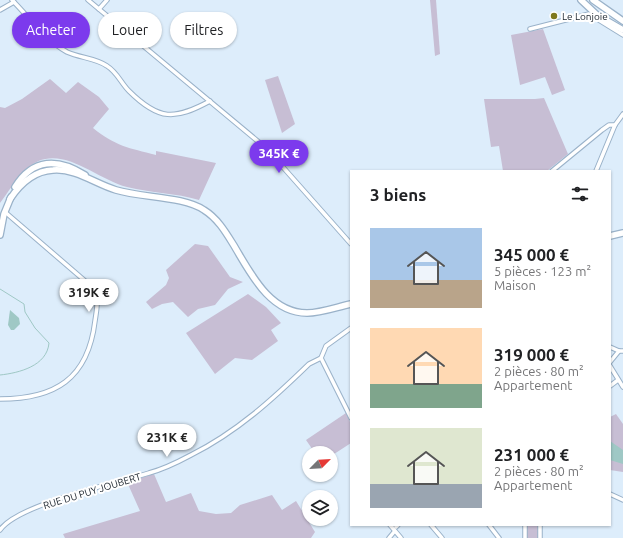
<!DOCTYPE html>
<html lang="fr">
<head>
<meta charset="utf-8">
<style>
  body { margin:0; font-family:Ubuntu,sans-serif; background:#f2f2f2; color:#202124; height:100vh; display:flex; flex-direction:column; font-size:15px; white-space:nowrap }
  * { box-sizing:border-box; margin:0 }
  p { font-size:13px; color:#757577 }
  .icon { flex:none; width:22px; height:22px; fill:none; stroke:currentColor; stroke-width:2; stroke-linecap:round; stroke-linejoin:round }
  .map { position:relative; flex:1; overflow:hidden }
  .panel { position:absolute; left:350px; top:170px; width:261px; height:356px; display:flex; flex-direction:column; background:#fff; border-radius:0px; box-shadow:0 1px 3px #0004 }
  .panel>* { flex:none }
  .hud { position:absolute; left:12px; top:12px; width:278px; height:36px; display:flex; gap:8px }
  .needle { width:26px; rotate:66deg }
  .buttons { position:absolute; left:302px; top:446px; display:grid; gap:8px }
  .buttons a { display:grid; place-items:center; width:36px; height:36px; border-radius:50%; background:#fff; box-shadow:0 1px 3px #0004; font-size:20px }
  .price { position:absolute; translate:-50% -34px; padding:0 9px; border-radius:14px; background:#fff; color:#222; font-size:13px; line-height:26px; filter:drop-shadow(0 1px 2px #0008) }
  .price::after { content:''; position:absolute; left:50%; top:24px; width:12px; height:9px; margin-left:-6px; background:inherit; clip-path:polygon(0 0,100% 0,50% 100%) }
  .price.selected { background:#7c3aed; color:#fff }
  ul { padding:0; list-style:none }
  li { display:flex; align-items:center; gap:12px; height:100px; padding:0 20px }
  li span { display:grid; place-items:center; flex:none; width:112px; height:80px; border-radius:0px; color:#555 }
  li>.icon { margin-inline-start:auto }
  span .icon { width:48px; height:48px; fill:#fffc; stroke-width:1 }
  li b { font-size:17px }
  h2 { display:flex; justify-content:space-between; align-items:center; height:48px; padding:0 20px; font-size:17px }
  .tag { padding:0 14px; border-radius:18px; background:#fff; box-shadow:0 1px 3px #0004; font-size:14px; line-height:36px }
  .tag.selected { background:#7c3aed; color:#fff }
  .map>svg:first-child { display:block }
  .green { fill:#c7bed4 }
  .water { fill:#9fc8c5 }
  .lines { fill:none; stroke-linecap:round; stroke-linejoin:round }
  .stream { stroke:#9fc8c5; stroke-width:1 }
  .minor-casing { stroke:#9ab2c9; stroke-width:5.5 }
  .primary-casing { stroke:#9ab2c9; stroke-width:8 }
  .minor { stroke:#fff; stroke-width:3.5 }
  .primary { stroke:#fff; stroke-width:5.5 }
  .poi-dot { fill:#7e781d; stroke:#fff; stroke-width:1.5 }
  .labels { text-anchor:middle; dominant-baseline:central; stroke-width:4; stroke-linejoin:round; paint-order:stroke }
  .poi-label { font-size:10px; fill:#1b242d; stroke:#fff; text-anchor:start }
  .street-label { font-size:10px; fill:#1b242d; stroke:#fff }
</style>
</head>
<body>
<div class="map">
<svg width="623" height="538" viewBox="0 0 623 538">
  <rect width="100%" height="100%" fill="#ddedfb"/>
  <g class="green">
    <path d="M430 0H436L440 54 435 56Z"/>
    <path d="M543 29 565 90 552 95 545 77 520 85 511 35Z"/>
    <path d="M278 76 295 124 282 133 265 80Z"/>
    <path d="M50 79 66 93 78 82 99 97 109 109 93 128C115 146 129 148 156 155V151L216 163 199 200C176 193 151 193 127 187 93 178 57 138 24 171 15 180 8 193 0 203V107L5 108 22 99Z"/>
    <path d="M544 98 568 154 547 171H503L499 146 491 147 484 99H535Z"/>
    <path d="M195 244 208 246 230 277 243 282 228 289 215 305 198 309 188 317 173 302 162 304 152 309 146 302 166 285 169 278 166 270Z"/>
    <path d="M248 294 266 307 281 323 271 330 278 341 252 360 235 358 215 374 186 333Z"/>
    <path d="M346 413 351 424V443L331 456V453H315L306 440Z"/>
    <path d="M616 414 623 424V472L610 470V417Z"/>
    <path d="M154 474 166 502 191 493 199 511 216 514 231 513 240 505 272 495 282 510 296 501 315 532 311 538H65L63 534 140 511 127 482Z"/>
    <rect x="527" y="525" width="12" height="13"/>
  </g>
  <g class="water">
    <path d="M10 310 19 318 20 324 14 330H11L8 325Z"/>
    <path d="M610 441 623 450V464L610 460Z"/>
  </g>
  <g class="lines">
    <path class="stream" d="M0 289 24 304 25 312 35 328 49 343C47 366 19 373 0 375"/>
    <defs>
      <g id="minor">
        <path d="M12 0C30 18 44 39 67 52 80 58 96 58 107 66 117 72 121 83 129 91 159 121 175 120 210 101"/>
        <path d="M88 0 266 148 351 244"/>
        <path d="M99 9 107 0"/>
        <path d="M0 10 14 2"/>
        <path d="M530 29 589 14 623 35"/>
        <path d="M552 171 602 130 609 125H615"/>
        <path d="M596 171 615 125 623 114"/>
        <path d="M351 328 326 346 321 358 351 418"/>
        <path d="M610 347 619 351H623"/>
        <path d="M610 362 619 351"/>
        <path d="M610 366 623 387"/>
        <path d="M610 386 618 380"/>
        <path d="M0 399C55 399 88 379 95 321 97 307 100 297 91 286L5 212"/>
        <path d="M610 494 623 500"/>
        <path d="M390 525 401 538"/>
        <path d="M431 525 442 538"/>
        <path d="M489 525 499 538"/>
        <path d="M525 525V538"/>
        <path d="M540 525V538"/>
        <path d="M396 527 398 525"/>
        <path d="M0 530C18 504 117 483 149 473 164 469 178 462 191 455 237 432 273 399 309 364L321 358"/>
        <path d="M389 538 394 532"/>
      </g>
      <g id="primary">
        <path d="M581 0 597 15 623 30"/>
        <path d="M593 0 623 21"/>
        <path d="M15 187C33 158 58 158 85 175"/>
        <path d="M10 199C20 184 33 171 53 170 75 168 96 184 116 190 142 198 183 196 204 210 217 218 225 231 233 244 250 272 269 313 307 313 321 313 337 307 351 304"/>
        <path d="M0 235 4 214 11 197"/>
        <path d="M610 236 623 233"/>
      </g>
    </defs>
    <use href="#minor" class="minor-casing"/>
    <use href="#primary" class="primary-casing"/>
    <use href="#minor" class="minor"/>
    <use href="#primary" class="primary"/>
  </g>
  <circle class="poi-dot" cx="554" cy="16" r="4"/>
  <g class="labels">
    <g class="poi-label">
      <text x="562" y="16">Le Lonjoie</text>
    </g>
    <g class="street-label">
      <text transform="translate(92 491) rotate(-17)">RUE DU PUY JOUBERT</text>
    </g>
  </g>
</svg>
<div class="buttons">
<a><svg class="needle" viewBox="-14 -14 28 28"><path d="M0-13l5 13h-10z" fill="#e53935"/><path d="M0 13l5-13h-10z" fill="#757577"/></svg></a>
<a><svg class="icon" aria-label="layers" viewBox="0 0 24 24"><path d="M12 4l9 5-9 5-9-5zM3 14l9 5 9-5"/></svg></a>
</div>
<b class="price selected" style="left:279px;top:174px">345K €</b>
<b class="price" style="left:89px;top:313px">319K €</b>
<b class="price" style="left:167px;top:458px">231K €</b>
<div class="hud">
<a class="tag selected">Acheter</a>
<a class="tag">Louer</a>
<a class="tag">Filtres</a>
</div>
<section class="panel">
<h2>3 biens<svg class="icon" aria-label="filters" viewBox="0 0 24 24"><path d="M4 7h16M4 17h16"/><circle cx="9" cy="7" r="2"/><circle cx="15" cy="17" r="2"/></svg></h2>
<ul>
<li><span style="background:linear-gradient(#a9c7e8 65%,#b9a48a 0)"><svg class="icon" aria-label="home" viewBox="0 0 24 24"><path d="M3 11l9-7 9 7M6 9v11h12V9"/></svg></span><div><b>345 000 €</b><p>5 pièces · 123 m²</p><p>Maison</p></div></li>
<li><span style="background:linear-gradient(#ffd9b3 70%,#7fa58c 0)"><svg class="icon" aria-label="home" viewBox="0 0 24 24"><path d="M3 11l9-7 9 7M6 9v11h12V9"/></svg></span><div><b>319 000 €</b><p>2 pièces · 80 m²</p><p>Appartement</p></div></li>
<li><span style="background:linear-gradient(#dfe7d0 70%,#9aa5b1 0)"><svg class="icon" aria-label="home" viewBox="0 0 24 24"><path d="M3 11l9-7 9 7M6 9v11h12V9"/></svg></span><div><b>231 000 €</b><p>2 pièces · 80 m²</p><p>Appartement</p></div></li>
</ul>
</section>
</div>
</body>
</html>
